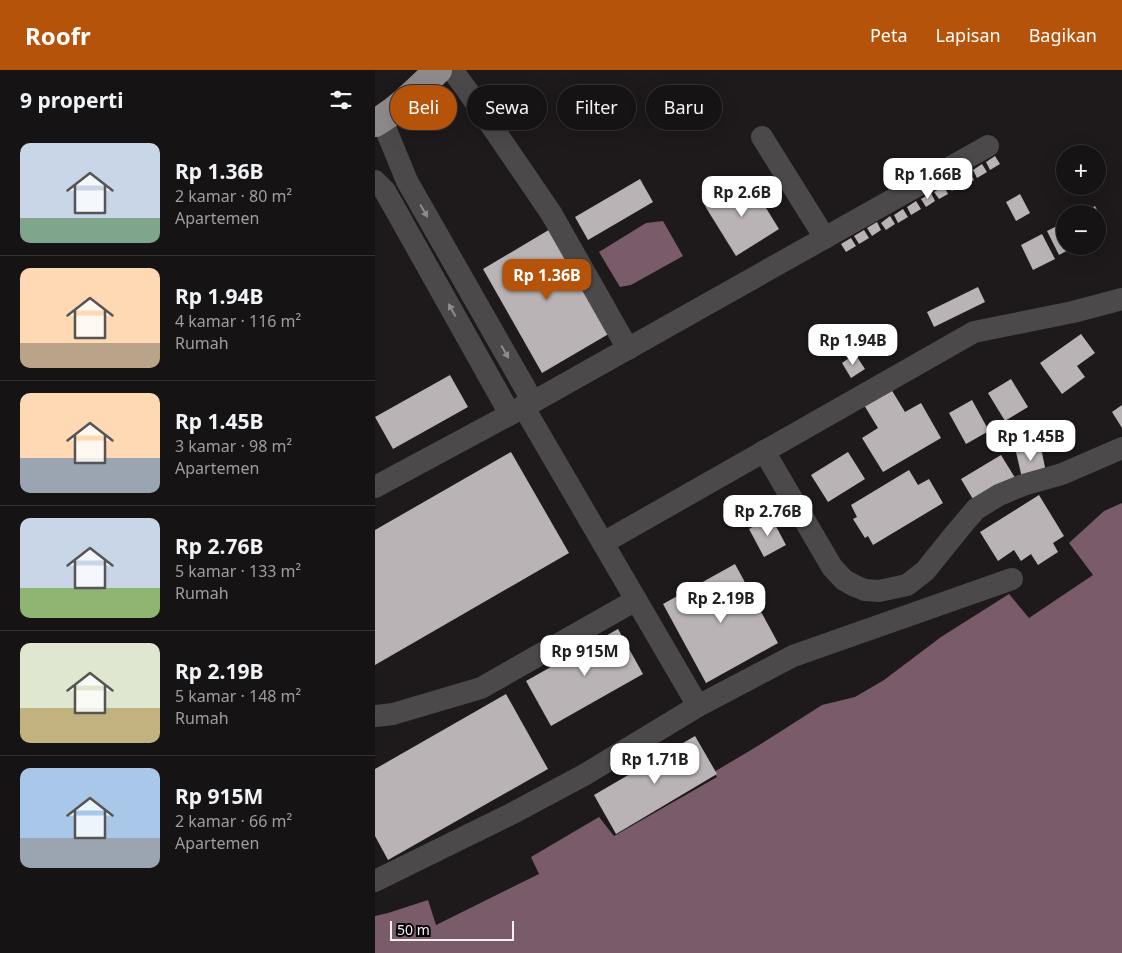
<!DOCTYPE html>
<html lang="id">
<head>
<meta charset="utf-8">
<style>
  body { margin:0; font-family:"Noto Sans",sans-serif; background:#1f1c1d; color:#f1f3f6; height:100vh; display:flex; flex-direction:column; font-size:19px; white-space:nowrap }
  * { box-sizing:border-box; margin:0 }
  p { font-size:16px; color:#9e9ea0 }
  .icon { flex:none; width:28px; height:28px; fill:none; stroke:currentColor; stroke-width:2; stroke-linecap:round; stroke-linejoin:round }
  .map { position:relative; flex:1; overflow:hidden }
  .panel { display:flex; flex-direction:column; background:#161314; width:375px }
  .panel>* { flex:none }
  .top-card { position:absolute; left:15px; top:15px; width:475px; height:45px; display:flex; gap:10px }
  .tools { position:absolute; left:681px; top:75px; display:grid; gap:10px }
  .tools a { display:grid; place-items:center; width:50px; height:50px; border-radius:50%; background:#161314; box-shadow:0 5px 20px #0002,0 0 0 1px #353234; font-size:25px }
  .scale { position:absolute; left:15px; bottom:12px; width:124px; box-sizing:border-box; padding-left:5px; border:2px solid #f5f1f3; border-top:0; font-size:14px; line-height:18px; white-space:nowrap; color:#f5f1f3; -webkit-text-stroke:4px #070506; paint-order:stroke }
  .price { position:absolute; translate:-50% -42px; padding:0 11px; border-radius:10px; background:#fff; color:#222; font-size:16px; line-height:32px; filter:drop-shadow(0 1px 2px #0008) }
  .price::after { content:''; position:absolute; left:50%; top:30px; width:15px; height:11px; margin-left:-8px; background:inherit; clip-path:polygon(0 0,100% 0,50% 100%) }
  .price.selected { background:#b45309; color:#fff }
  ul { padding:0; list-style:none }
  li { display:flex; align-items:center; gap:15px; height:125px; padding:0 20px }
  li+li { border-top:1px solid #353234 }
  li span { display:grid; place-items:center; flex:none; width:140px; height:100px; border-radius:10px; color:#555 }
  li>.icon { margin-inline-start:auto }
  span .icon { width:60px; height:60px; fill:#fffc; stroke-width:1 }
  li b { font-size:21px }
  h2 { display:flex; justify-content:space-between; align-items:center; height:60px; padding:0 20px; font-size:21px }
  .tag { padding:0 18px; border-radius:22px; background:#161314; box-shadow:0 5px 20px #0002,0 0 0 1px #353234; font-size:18px; line-height:45px }
  .tag.selected { background:#b45309; color:#fff }
  header { display:flex; align-items:center; gap:30px; box-sizing:border-box; height:70px; padding:0 25px; background:#b45309; color:#fff }
  header strong { font-size:24px }
  nav { display:flex; gap:28px; margin-inline-start:auto; font-size:18px }
  main { display:flex; flex:1; min-height:0 }
  .map>svg:first-child { display:block }
  .water { fill:#7a5b69 }
  .building { fill:#b9b3b5 }
  .lines { fill:none; stroke-linecap:round; stroke-linejoin:round }
  .minor { stroke:#4b494a; stroke-width:22 }
  .highway { stroke:#8f8a8c; stroke-width:28 }
  .oneway { fill:#8f8c8e }
</style>
</head>
<body>
<header>
<strong>Roofr</strong>
<nav><a>Peta</a><a>Lapisan</a><a>Bagikan</a></nav>
</header>
<main>
<section class="panel">
<h2>9 properti<svg class="icon" aria-label="filters" viewBox="0 0 24 24"><path d="M4 7h16M4 17h16"/><circle cx="9" cy="7" r="2"/><circle cx="15" cy="17" r="2"/></svg></h2>
<ul>
<li><span style="background:linear-gradient(#c9d6e8 75%,#7fa58c 0)"><svg class="icon" aria-label="home" viewBox="0 0 24 24"><path d="M3 11l9-7 9 7M6 9v11h12V9"/></svg></span><div><b>Rp 1.36B</b><p>2 kamar · 80 m²</p><p>Apartemen</p></div></li>
<li><span style="background:linear-gradient(#ffd9b3 75%,#b9a48a 0)"><svg class="icon" aria-label="home" viewBox="0 0 24 24"><path d="M3 11l9-7 9 7M6 9v11h12V9"/></svg></span><div><b>Rp 1.94B</b><p>4 kamar · 116 m²</p><p>Rumah</p></div></li>
<li><span style="background:linear-gradient(#ffd9b3 65%,#9aa5b1 0)"><svg class="icon" aria-label="home" viewBox="0 0 24 24"><path d="M3 11l9-7 9 7M6 9v11h12V9"/></svg></span><div><b>Rp 1.45B</b><p>3 kamar · 98 m²</p><p>Apartemen</p></div></li>
<li><span style="background:linear-gradient(#c9d6e8 70%,#8fb573 0)"><svg class="icon" aria-label="home" viewBox="0 0 24 24"><path d="M3 11l9-7 9 7M6 9v11h12V9"/></svg></span><div><b>Rp 2.76B</b><p>5 kamar · 133 m²</p><p>Rumah</p></div></li>
<li><span style="background:linear-gradient(#dfe7d0 65%,#c2b280 0)"><svg class="icon" aria-label="home" viewBox="0 0 24 24"><path d="M3 11l9-7 9 7M6 9v11h12V9"/></svg></span><div><b>Rp 2.19B</b><p>5 kamar · 148 m²</p><p>Rumah</p></div></li>
<li><span style="background:linear-gradient(#a9c7e8 70%,#9aa5b1 0)"><svg class="icon" aria-label="home" viewBox="0 0 24 24"><path d="M3 11l9-7 9 7M6 9v11h12V9"/></svg></span><div><b>Rp 915M</b><p>2 kamar · 66 m²</p><p>Apartemen</p></div></li>
</ul>
</section>
<div class="map">
<svg width="747" height="883" viewBox="0 0 747 883">
  <rect width="100%" height="100%" fill="#1e191b"/>
  <g class="water">
    <path d="M288 151 308 186 256 215 245 217 224 182 271 153Z"/>
    <path d="M747 433V883H0V846L13 843 53 830 61 855 164 804 156 787 224 747 239 766 342 707 339 702 381 677 447 635 480 627 509 610 566 567 634 524 654 548 718 505 694 473 729 441Z"/>
  </g>
  <g class="building">
    <path d="M620 86 625 94 615 100 611 92Z"/>
    <path d="M607 94 612 102 602 108 598 100Z"/>
    <path d="M594 102 599 110 589 116 585 108Z"/>
    <path d="M582 108 586 115 577 121 572 113Z"/>
    <path d="M265 109 278 132 213 170 200 147Z"/>
    <path d="M373 109 404 159 361 186 330 136Z"/>
    <path d="M569 116 573 124 564 129 559 122Z"/>
    <path d="M556 123 560 131 551 137 546 129Z"/>
    <path d="M645 124 655 143 641 151 631 132Z"/>
    <path d="M541 131 546 139 536 145 532 137Z"/>
    <path d="M720 136 732 160 722 165V144H705Z"/>
    <path d="M528 139 533 147 523 153 519 145Z"/>
    <path d="M515 146 520 154 511 160 506 153Z"/>
    <path d="M502 152 506 160 497 166 492 158Z"/>
    <path d="M690 152V176H701L684 185 672 161Z"/>
    <path d="M177 158 237 262 167 303 108 199Z"/>
    <path d="M489 160 494 168 484 174 479 166Z"/>
    <path d="M667 164 680 189 658 200 646 175Z"/>
    <path d="M476 168 481 176 471 182 466 174Z"/>
    <path d="M603 217 610 232 559 257 552 242Z"/>
    <path d="M706 264 720 283 702 296 710 307 687 324 665 293Z"/>
    <path d="M480 284 490 299 476 308 467 293Z"/>
    <path d="M75 305 93 337 18 379 0 347Z"/>
    <path d="M636 309 653 337 630 351 613 323Z"/>
    <path d="M516 319 530 342 546 333 566 368 508 402 487 368 503 358 489 335Z"/>
    <path d="M597 330 614 361 591 374 574 343Z"/>
    <path d="M747 335V358L737 342Z"/>
    <path d="M665 373 672 407 648 412 640 378Z"/>
    <path d="M136 382 194 483 0 595V460Z"/>
    <path d="M473 382 490 409 453 432 436 405Z"/>
    <path d="M626 385 642 411 602 436 586 409Z"/>
    <path d="M534 400 543 415 554 409 568 433 498 475 493 466 490 468 478 449 482 447 476 435Z"/>
    <path d="M664 425 689 466 678 473 683 482 663 495 656 484 646 491 639 480 623 491 605 462Z"/>
    <path d="M396 447 411 475 389 487 374 459Z"/>
    <path d="M360 494 403 573 331 613 288 534Z"/>
    <path d="M243 559 268 604 176 656 151 611Z"/>
    <path d="M131 624 173 699 13 790 0 766V699Z"/>
    <path d="M320 666 342 704 241 764 219 725Z"/>
  </g>
  <g class="lines">
    <g class="minor">
      <path d="M77 0 92 20 176 143 253 279"/>
      <path d="M7 50 32 111 158 332"/>
      <path d="M387 67 450 168"/>
      <path d="M0 111 10 121 135 344"/>
      <path d="M148 336 323 636"/>
      <path d="M389 381 457 497 469 510 480 516 490 520 504 521 532 515 550 501 584 459 601 439 624 425 648 415 687 404 747 378"/>
      <path d="M0 417 158 332 613 76"/>
      <path d="M228 473 599 262 698 242 747 229"/>
      <path d="M0 646 18 644 106 618 261 530"/>
      <path d="M0 811 138 743 209 705 323 636 418 586 637 509"/>
    </g>
    <path class="highway" d="M0 53C23 40 44 18 63 0"/>
  </g>
  <defs><path id="oneway-solid" d="M-6-.8H1V-3.2L6.5 0L1 3.2V.8H-6Z" transform="scale(1.25)"/></defs>
  <g class="oneway">
    <use href="#oneway-solid" transform="translate(49 141) rotate(60)"/>
    <use href="#oneway-solid" transform="translate(77 240) rotate(-119)"/>
    <use href="#oneway-solid" transform="translate(130 282) rotate(60)"/>
  </g>
</svg>
<div class="tools">
<a>+</a>
<a>−</a>
</div>
<div class="scale">50 m</div>
<b class="price" style="left:553px;top:130px">Rp 1.66B</b>
<b class="price" style="left:367px;top:148px">Rp 2.6B</b>
<b class="price selected" style="left:172px;top:231px">Rp 1.36B</b>
<b class="price" style="left:478px;top:296px">Rp 1.94B</b>
<b class="price" style="left:656px;top:392px">Rp 1.45B</b>
<b class="price" style="left:393px;top:467px">Rp 2.76B</b>
<b class="price" style="left:346px;top:554px">Rp 2.19B</b>
<b class="price" style="left:210px;top:607px">Rp 915M</b>
<b class="price" style="left:280px;top:715px">Rp 1.71B</b>
<div class="top-card">
<a class="tag selected">Beli</a>
<a class="tag">Sewa</a>
<a class="tag">Filter</a>
<a class="tag">Baru</a>
</div>
</div>
</main>
</body>
</html>
